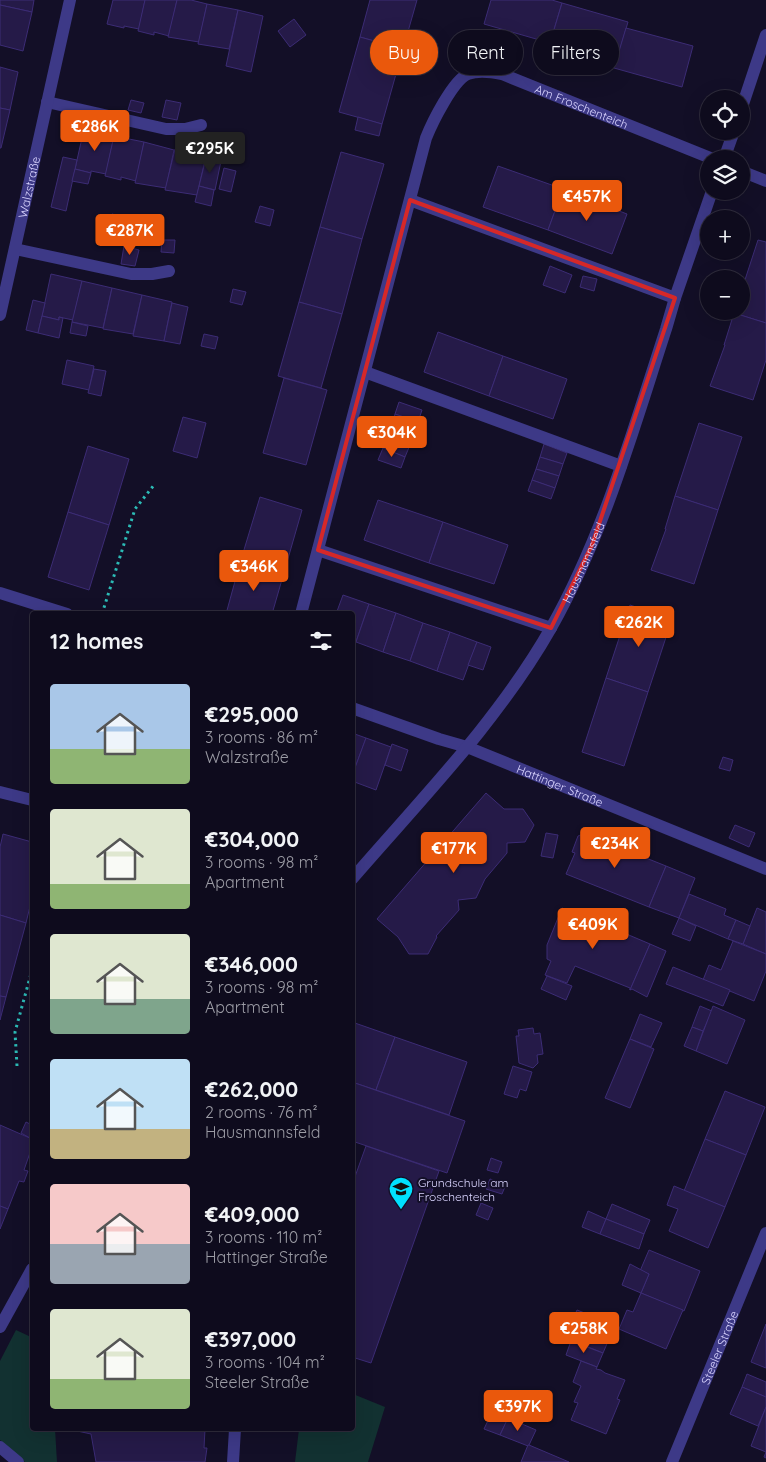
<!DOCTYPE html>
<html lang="en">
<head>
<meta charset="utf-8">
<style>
  body { margin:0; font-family:Quicksand,sans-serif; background:#171426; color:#f1f3f6; height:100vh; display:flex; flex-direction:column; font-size:19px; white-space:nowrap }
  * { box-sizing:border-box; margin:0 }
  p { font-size:16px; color:#9b9ba4 }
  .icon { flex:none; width:28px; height:28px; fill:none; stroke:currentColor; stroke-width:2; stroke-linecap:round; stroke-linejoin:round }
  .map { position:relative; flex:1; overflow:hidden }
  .drawer { position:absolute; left:30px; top:611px; width:325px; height:820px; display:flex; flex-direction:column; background:#0e0b1d; border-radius:5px; box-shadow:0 5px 20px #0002,0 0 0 1px #2e2b3b }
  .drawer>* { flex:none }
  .top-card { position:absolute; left:370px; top:30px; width:320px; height:45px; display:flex; gap:10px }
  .buttons { position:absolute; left:700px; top:90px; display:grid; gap:10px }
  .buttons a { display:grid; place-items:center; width:50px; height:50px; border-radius:50%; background:#0e0b1d; box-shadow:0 5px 20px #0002,0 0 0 1px #2e2b3b; font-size:25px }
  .price { position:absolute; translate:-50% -42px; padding:0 11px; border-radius:5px; background:#ea580c; color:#fff; font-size:16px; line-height:32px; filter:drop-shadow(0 1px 2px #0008) }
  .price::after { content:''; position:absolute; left:50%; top:30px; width:15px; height:11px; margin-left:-8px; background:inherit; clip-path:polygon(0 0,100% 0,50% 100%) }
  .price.selected { background:#222; color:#fff }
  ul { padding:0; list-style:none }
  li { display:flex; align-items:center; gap:15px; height:125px; padding:0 20px }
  li span { display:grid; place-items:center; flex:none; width:140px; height:100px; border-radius:5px; color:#555 }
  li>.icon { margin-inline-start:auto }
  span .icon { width:60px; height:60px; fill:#fffc; stroke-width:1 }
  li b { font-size:21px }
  h2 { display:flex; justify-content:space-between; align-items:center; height:60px; padding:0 20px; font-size:21px }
  .pill { padding:0 18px; border-radius:22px; background:#0e0b1d; box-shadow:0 5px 20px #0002,0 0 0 1px #2e2b3b; font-size:18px; line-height:45px }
  .pill.selected { background:#ea580c; color:#fff }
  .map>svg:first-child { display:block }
  .green { fill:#123131 }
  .building { fill:#251a48; stroke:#3c2c75 }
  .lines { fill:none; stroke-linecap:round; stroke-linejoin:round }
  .path { stroke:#2cbbb6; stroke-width:3; stroke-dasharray:2.5 4; stroke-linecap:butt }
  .minor { stroke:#3d3987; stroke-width:12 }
  .marked { fill:none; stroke:#d62828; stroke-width:4; stroke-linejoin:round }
  .labels { text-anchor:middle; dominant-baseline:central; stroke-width:4; stroke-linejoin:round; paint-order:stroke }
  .street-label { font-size:12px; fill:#dad5ff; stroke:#130f27 }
  .poi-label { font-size:12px; fill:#dad5ff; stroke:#130f27; text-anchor:start }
</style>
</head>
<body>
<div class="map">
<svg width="766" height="1462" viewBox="0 0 766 1462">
  <rect width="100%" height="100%" fill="#130f27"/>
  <g class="green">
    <path d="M16 1330 31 1337 32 1342V1429H55L57 1462H25L0 1440V1361Z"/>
    <path d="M353 1394 385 1407 368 1462H295L299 1429H352Z"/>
  </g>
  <g class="building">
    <path d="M0 0H34L32 12 0 5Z"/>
    <path d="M113 0H145L139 29 124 26V28L107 24Z"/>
    <path d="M145 0H177L169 36 154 32V35L138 31Z"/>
    <path d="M177 0H191L207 4 199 42 168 37Z"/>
    <path d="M370 0H417L403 49 360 37Z"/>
    <path d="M491 0H552L562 3 550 43 484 24Z"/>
    <path d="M562 3 628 22 616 62 550 43Z"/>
    <path d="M207 4 238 10 229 49 198 44Z"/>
    <path d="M0 5 32 12 23 51 0 45Z"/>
    <path d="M238 10 263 16 251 72 226 66Z"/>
    <path d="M294 19 306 35 290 47 278 31Z"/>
    <path d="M626 28 693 46 682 87 614 68Z"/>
    <path d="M360 37 403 49 382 124 339 112Z"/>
    <path d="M0 67 18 72 10 110 0 108Z"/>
    <path d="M131 100 144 103 141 113 128 110Z"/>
    <path d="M166 100 181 103 177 120 162 117Z"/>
    <path d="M0 108 10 110 1 148H0Z"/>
    <path d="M358 117 382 124 379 136 355 130Z"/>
    <path d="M84 129 114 136 106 174 91 171V173L75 169Z"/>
    <path d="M114 136 144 142 136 181 121 177V180L105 176Z"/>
    <path d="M144 142 174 150 166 188 135 183Z"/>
    <path d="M175 149 206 156 197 195 165 190Z"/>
    <path d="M341 152 384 164 362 239 320 227Z"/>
    <path d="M63 157 77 160 66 211 51 207Z"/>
    <path d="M206 158 221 161 215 190 199 186Z"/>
    <path d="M498 166 563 189 548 230 483 207Z"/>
    <path d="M224 168 236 171 231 192 219 189Z"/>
    <path d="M75 169 91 173 88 184 72 181Z"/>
    <path d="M199 186 214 190 211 206 195 202Z"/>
    <path d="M563 189 627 214 612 254 548 230Z"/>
    <path d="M260 206 274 210 270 226 255 222Z"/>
    <path d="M112 214 127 218 121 245 106 242Z"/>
    <path d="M320 227 362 239 342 314 299 302Z"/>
    <path d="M162 240H175L174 253 161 252Z"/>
    <path d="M758 240 766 242V323L734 313 735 311H741V292Z"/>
    <path d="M124 246 139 250 135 266 121 264Z"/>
    <path d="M550 266 572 275 565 293 543 285Z"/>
    <path d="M51 274 82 281 73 320 59 317V320L42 316Z"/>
    <path d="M583 276 597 279 594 291 580 287Z"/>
    <path d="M82 281 112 288 103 328 72 322Z"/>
    <path d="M112 288 142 295 133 334 103 329Z"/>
    <path d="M233 289 246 292 242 305 230 302Z"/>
    <path d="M142 295 172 302 164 341 133 336Z"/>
    <path d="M33 300 45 303 38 333 26 330Z"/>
    <path d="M299 302 342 314 321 388 278 376Z"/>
    <path d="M172 303 188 307 180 344 164 341Z"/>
    <path d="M734 313 766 323V360L753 400 710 386 725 345H724Z"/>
    <path d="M42 316 59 320V317L63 318 59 338 38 333Z"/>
    <path d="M72 322 88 326 86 336 70 333Z"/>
    <path d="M438 332 503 356 489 396 424 372Z"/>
    <path d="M204 334 218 337 215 349 201 346Z"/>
    <path d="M503 356 567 379 553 419 489 396Z"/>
    <path d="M67 360 94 366 89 390 62 384Z"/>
    <path d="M94 369 106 371 101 396 88 393Z"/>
    <path d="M284 378 327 390 306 465 263 453Z"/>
    <path d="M399 402 422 410 418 422 395 414Z"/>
    <path d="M395 414 418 422 414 433 391 425Z"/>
    <path d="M183 417 206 423 197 458 173 451Z"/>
    <path d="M699 423 742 437 718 510 675 496Z"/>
    <path d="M391 425 414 433 410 445 387 437Z"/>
    <path d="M387 437 410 445 405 457 383 448Z"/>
    <path d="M544 444 567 453 563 464 540 457Z"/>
    <path d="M88 446 129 459 109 525 68 512Z"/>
    <path d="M383 448 405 457 401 468 378 460Z"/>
    <path d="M540 457 563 464 559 476 536 469Z"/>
    <path d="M536 469 559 476 555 488 532 480Z"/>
    <path d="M532 480 555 488 551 499 528 491Z"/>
    <path d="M675 496 718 510 694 584 651 570 666 529H665Z"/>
    <path d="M260 497 302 510 283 576 240 563Z"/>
    <path d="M378 500 443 522 429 563 364 540Z"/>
    <path d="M68 512 109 525 89 590 48 577Z"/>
    <path d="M443 522 508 545 494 584 429 563Z"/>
    <path d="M240 563 283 576 272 614H226Z"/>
    <path d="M343 595 369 604 356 642 352 641V614H336Z"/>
    <path d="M369 604 396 613 383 652 356 642Z"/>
    <path d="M630 605 672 619 648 692 606 678Z"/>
    <path d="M396 613 423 623 410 661 383 652Z"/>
    <path d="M423 623 450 632 437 671 410 661Z"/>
    <path d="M450 632 477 642 463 680 437 671Z"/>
    <path d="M477 642 491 647 483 670 468 665Z"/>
    <path d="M606 678 648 692 624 766 582 752Z"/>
    <path d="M352 733 366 738 352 776Z"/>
    <path d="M366 738 391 747 376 790 352 781V776Z"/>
    <path d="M392 744 408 750 401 771 385 765Z"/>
    <path d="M723 757 733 760 730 771 719 768Z"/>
    <path d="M486 793 504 809H523L534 825 525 842 507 843V853L485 879 476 898 458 900 459 910 436 936 437 937 428 954H409L398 937 377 919Z"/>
    <path d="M735 825 755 833 749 847 729 838Z"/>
    <path d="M588 832 637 852 636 854 666 866 649 907 566 874 575 853 572 852 578 836Z"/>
    <path d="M546 833 558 835 553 858 541 856Z"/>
    <path d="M3 834 32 842V898L26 923 0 915V847Z"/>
    <path d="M666 866 695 878 679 918 649 907Z"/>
    <path d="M689 894 726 909 724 915 736 920 728 939 679 918Z"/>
    <path d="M562 908 611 928 612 924 619 927 617 930 650 944 630 990V988L575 966 567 983 545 975 551 961 547 959V945Z"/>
    <path d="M757 908 766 912V954L743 944Z"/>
    <path d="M0 915 26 923 6 997 0 996Z"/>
    <path d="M679 918 696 926 690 941 672 934Z"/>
    <path d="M736 920 750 926 743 944 728 939Z"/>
    <path d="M733 941 766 954V971L754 1001 703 980 709 965 721 970Z"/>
    <path d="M650 944 666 951 647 997 632 989 630 990Z"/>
    <path d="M673 967 730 990 723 1006 666 984Z"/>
    <path d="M547 976 572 986 566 1000 541 989Z"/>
    <path d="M0 996 6 997 0 1020Z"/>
    <path d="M700 1006 712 1011 703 1031 692 1027Z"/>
    <path d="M713 1006 745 1020 727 1064 696 1051Z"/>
    <path d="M640 1014 662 1023 651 1047 630 1039Z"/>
    <path d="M352 1022 395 1037 376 1090 352 1082Z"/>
    <path d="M692 1027 703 1031 696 1051 684 1046Z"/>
    <path d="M533 1028 534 1034 540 1033 543 1054 537 1055 538 1063 533 1068 519 1063 516 1036H519L518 1030Z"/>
    <path d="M395 1037 467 1062 449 1115 376 1090Z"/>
    <path d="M630 1039 654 1049 630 1108 605 1098Z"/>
    <path d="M513 1066 532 1072 526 1091 520 1089 517 1098 504 1094Z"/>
    <path d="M352 1082 465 1121 447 1173 352 1141Z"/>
    <path d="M725 1091 765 1107 746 1155 705 1139Z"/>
    <path d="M26 1122 32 1125V1139L21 1133Z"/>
    <path d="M0 1125 32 1139V1147L24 1170 28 1171 24 1182 19 1181 8 1209 0 1206Z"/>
    <path d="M705 1139 746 1155 725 1207 684 1191Z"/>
    <path d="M366 1146 439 1171 371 1363 352 1357V1185Z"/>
    <path d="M491 1158 502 1162 498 1173 487 1170Z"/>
    <path d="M490 1179 506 1184 502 1194 486 1189Z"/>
    <path d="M674 1186 725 1207 708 1248 669 1231 678 1209 667 1205Z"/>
    <path d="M481 1203 493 1208 488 1220 476 1215Z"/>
    <path d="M612 1204 650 1220 644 1234 606 1219Z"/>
    <path d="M0 1206 8 1209 0 1229Z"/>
    <path d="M588 1211 606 1219 600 1234 582 1227Z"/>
    <path d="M606 1219 644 1234 639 1249 600 1234Z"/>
    <path d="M649 1250 700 1271 684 1311 641 1293 649 1274 640 1271Z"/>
    <path d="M630 1264 649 1274 641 1293 622 1285Z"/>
    <path d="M641 1293 683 1310 666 1349 619 1329 627 1310 633 1312Z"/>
    <path d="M577 1310 615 1325 609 1339 571 1324Z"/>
    <path d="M571 1324 609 1339 603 1353 566 1338Z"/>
    <path d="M766 1324V1368L751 1362Z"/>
    <path d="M571 1341 603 1353 597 1367 566 1355Z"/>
    <path d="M581 1361 597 1367 596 1369 601 1370 605 1373 625 1380 617 1399 620 1400 606 1434 571 1420 578 1403 574 1402 581 1386 573 1382Z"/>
    <path d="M747 1374 766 1382V1397L742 1387Z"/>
    <path d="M742 1387 766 1397V1407L758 1426 730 1414Z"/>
    <path d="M510 1403 524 1409 519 1421 505 1415Z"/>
    <path d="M766 1407V1458L764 1457 766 1452 751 1446Z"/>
    <path d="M492 1412 508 1418 500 1435 484 1429Z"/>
    <path d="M508 1418 536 1430 529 1445 528 1446 500 1435Z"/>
    <path d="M68 1429H205L204 1448H207L205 1462H96L91 1434Z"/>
    <path d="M528 1445H529L569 1462H521Z"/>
  </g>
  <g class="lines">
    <g class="path">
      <path d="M102 614 135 509 154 485"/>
      <path d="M17 1066 15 1032 32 970"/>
    </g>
    <g class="minor">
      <path d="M47 102 166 129H185L201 125"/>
      <path d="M741 110 766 35"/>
      <path d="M724 159 734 131"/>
      <path d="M741 171 766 181"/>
      <path d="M410 200 675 298"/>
      <path d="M15 249 131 274H152L169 271"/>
      <path id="s1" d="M0 315 70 0"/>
      <path d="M365 372 621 466"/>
      <path d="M318 550 551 628"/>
      <path d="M0 593 67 614"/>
      <path id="s2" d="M301 614 426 138C432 123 453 80 468 74 478 70 492 72 502 74L713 159"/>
      <path id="s3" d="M352 708 439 739 467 747 766 869"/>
      <path d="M0 792 32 800"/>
      <path id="s4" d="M352 879C422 798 498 721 551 628 604 534 633 430 666 329L675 298 712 191"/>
      <path d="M0 1327 32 1269"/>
      <path d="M0 1447 18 1462"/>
      <path d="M233 1462 235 1429"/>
      <path id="s5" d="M672 1462 766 1233"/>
    </g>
  </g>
  <path class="marked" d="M410 200 675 298 592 545 551 628 318 550Z"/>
  <defs>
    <symbol id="school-pin" viewBox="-11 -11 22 30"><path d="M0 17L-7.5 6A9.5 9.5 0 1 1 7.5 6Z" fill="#01e0ff" stroke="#130f27"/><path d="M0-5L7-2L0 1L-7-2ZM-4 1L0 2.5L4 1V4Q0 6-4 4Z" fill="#111"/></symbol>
  </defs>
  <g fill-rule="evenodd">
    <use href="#school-pin" x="387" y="1175" width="28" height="38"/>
  </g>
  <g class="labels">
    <g class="street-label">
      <text stroke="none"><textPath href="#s2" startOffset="690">Am Froschenteich</textPath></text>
      <text stroke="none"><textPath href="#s1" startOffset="131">Walzstraße</textPath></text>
      <text stroke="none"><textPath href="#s4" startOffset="394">Hausmannsfeld</textPath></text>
      <text stroke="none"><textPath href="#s3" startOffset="222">Hattinger Straße</textPath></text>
      <text stroke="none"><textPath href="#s5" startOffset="124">Steeler Straße</textPath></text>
    </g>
    <g class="poi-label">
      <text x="418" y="1182">Grundschule am<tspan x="418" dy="14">Froschenteich</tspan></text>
    </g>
  </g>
</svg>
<div class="buttons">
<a><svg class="icon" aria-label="locate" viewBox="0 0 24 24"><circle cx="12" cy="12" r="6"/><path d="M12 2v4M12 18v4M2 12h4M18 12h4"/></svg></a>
<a><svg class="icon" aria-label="layers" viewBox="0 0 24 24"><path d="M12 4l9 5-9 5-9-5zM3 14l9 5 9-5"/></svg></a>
<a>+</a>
<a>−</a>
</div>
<b class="price" style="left:95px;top:152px">€286K</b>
<b class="price selected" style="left:210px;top:174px">€295K</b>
<b class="price" style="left:587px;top:222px">€457K</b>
<b class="price" style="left:130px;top:256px">€287K</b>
<b class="price" style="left:392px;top:458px">€304K</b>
<b class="price" style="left:254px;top:592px">€346K</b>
<b class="price" style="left:639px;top:648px">€262K</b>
<b class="price" style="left:615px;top:869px">€234K</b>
<b class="price" style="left:454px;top:874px">€177K</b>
<b class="price" style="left:593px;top:950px">€409K</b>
<b class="price" style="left:584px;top:1354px">€258K</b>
<b class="price" style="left:518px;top:1432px">€397K</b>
<div class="top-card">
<a class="pill selected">Buy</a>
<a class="pill">Rent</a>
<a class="pill">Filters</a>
</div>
<section class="drawer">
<h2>12 homes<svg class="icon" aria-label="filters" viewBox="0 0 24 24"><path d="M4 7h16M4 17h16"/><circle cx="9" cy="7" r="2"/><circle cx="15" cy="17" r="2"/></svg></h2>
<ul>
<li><span style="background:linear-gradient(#a9c7e8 65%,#8fb573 0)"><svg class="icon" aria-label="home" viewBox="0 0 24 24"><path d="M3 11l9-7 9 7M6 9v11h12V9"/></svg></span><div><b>€295,000</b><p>3 rooms · 86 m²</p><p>Walzstraße</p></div></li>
<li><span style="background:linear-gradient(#dfe7d0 75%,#8fb573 0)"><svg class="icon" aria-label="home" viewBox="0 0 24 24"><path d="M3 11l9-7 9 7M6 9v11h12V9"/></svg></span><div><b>€304,000</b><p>3 rooms · 98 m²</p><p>Apartment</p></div></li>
<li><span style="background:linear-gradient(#dfe7d0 65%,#7fa58c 0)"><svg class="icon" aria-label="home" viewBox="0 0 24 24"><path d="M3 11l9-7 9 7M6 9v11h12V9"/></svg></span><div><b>€346,000</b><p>3 rooms · 98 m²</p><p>Apartment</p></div></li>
<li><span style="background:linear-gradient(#bfe0f5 70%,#c2b280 0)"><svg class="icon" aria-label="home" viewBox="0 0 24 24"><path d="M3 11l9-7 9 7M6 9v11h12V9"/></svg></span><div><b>€262,000</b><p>2 rooms · 76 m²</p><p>Hausmannsfeld</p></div></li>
<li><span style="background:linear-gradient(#f6c9c9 60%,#9aa5b1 0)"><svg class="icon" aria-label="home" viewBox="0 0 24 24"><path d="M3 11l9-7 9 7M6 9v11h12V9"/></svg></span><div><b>€409,000</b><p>3 rooms · 110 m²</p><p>Hattinger Straße</p></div></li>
<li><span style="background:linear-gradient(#dfe7d0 70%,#8fb573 0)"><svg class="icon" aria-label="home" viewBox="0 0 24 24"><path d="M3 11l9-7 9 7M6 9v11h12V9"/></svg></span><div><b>€397,000</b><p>3 rooms · 104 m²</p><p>Steeler Straße</p></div></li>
</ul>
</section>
</div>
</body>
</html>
